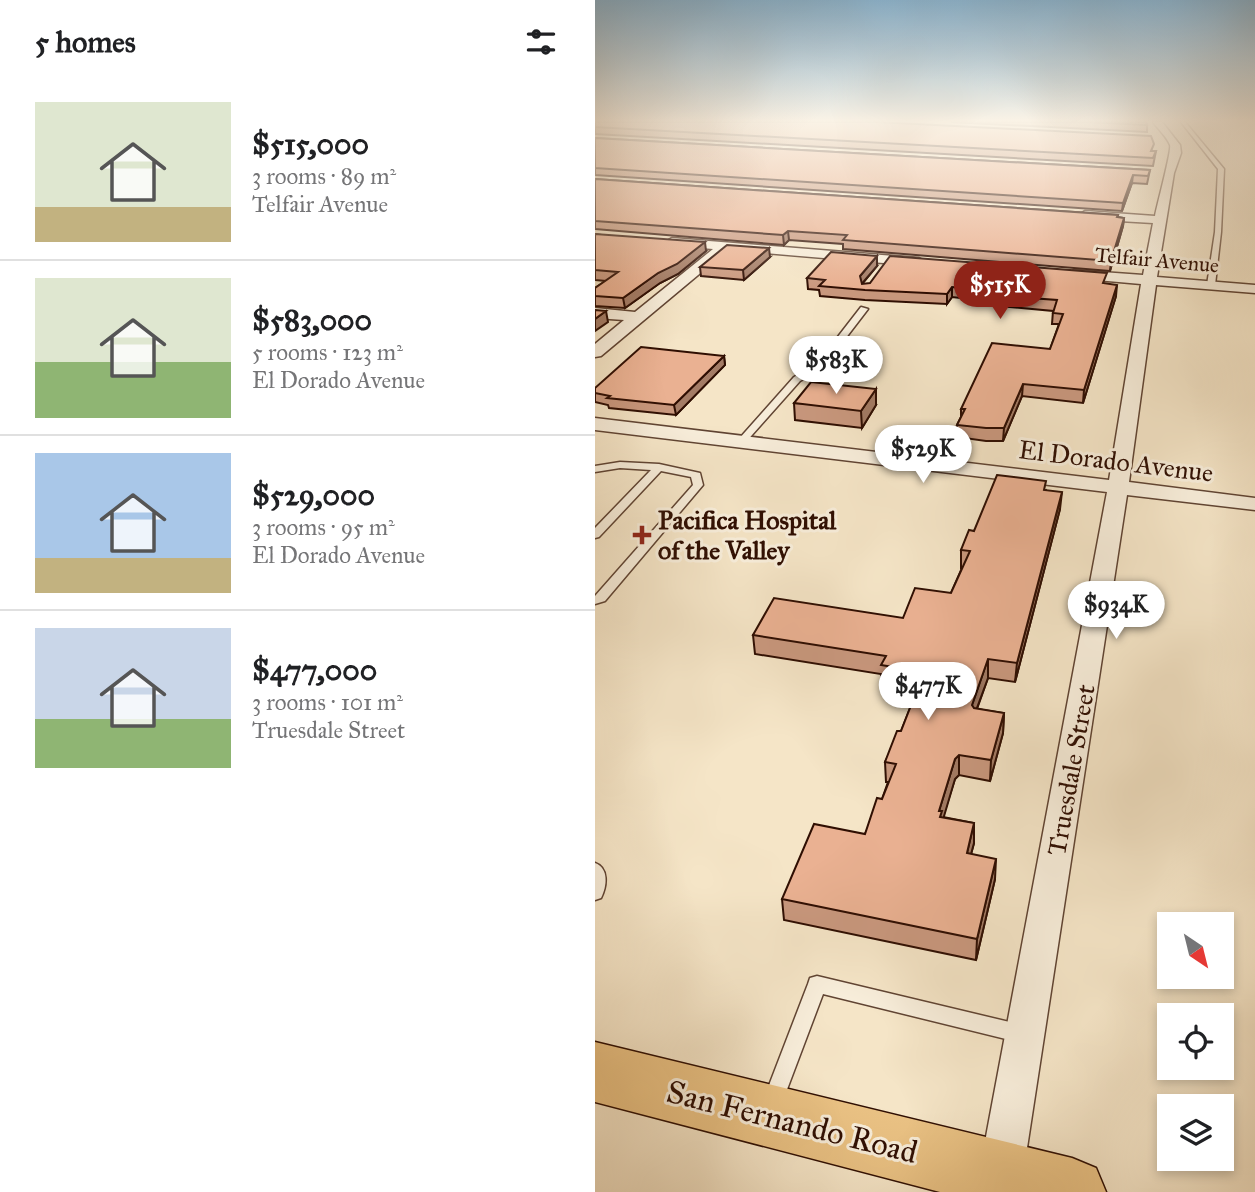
<!DOCTYPE html>
<html lang="en">
<head>
<meta charset="utf-8">
<style>
  body { margin:0; font-family:"IM FELL Great Primer",serif; background:#f2f2f2; color:#202124; height:100vh; display:flex; flex-direction:column; font-size:26px; white-space:nowrap }
  * { box-sizing:border-box; margin:0 }
  p { font-size:23px; color:#757577 }
  .icon { flex:none; width:38px; height:38px; fill:none; stroke:currentColor; stroke-width:2; stroke-linecap:round; stroke-linejoin:round }
  .map { position:relative; flex:1; overflow:hidden }
  .details { display:flex; flex-direction:column; background:#fff; width:595px }
  .details>* { flex:none }
  .needle { width:46px; rotate:145deg }
  .tools { position:absolute; left:562px; top:912px; display:grid; gap:14px }
  .tools a { display:grid; place-items:center; width:77px; height:77px; border-radius:0px; background:#fff; box-shadow:0 4px 10px #0003; font-size:35px }
  .price { position:absolute; translate:-50% -60px; padding:0 16px; border-radius:24px; background:#fff; color:#222; font-size:23px; line-height:46px; filter:drop-shadow(0 2px 4px #0008) }
  .price::after { content:''; position:absolute; left:50%; top:42px; width:21px; height:16px; margin-left:-10px; background:inherit; clip-path:polygon(0 0,100% 0,50% 100%) }
  .price.current { background:#8f2418; color:#fff }
  ul { padding:0; list-style:none }
  li { display:flex; align-items:center; gap:21px; height:175px; padding:0 35px }
  li+li { border-top:2px solid #e0e0e0 }
  li span { display:grid; place-items:center; flex:none; width:196px; height:140px; border-radius:0px; color:#555 }
  li>.icon { margin-inline-start:auto }
  span .icon { width:84px; height:84px; fill:#fffc; stroke-width:1 }
  li b { font-size:30px }
  h2 { display:flex; justify-content:space-between; align-items:center; height:84px; padding:0 35px; font-size:30px }
  main { display:flex; flex:1; min-height:0 }
  .map>svg:first-child { display:block }
  .lines { fill:none; stroke-linecap:round; stroke-linejoin:round }
  .lane-casing { stroke:#604433; stroke-width:3 }
  .street-casing { stroke:#604433; stroke-width:3 }
  .primary-casing { stroke:#2f0e02; stroke-width:3 }
  .lane { fill:#f8eedb; fill-rule:evenodd }
  .street { fill:#f8eedb; fill-rule:evenodd }
  .primary { fill:#eac284; fill-rule:evenodd }
  .wall { fill:#c9987e; stroke:#2f0e02; stroke-width:2 }
  .shaded-wall { fill:#a47c66; stroke:#2f0e02; stroke-width:2 }
  .building { fill:#eab192; stroke:#2f0e02; stroke-width:2 }
  .poi-dot { fill:#8f2418; stroke:#f8eedb; stroke-width:2.5 }
  .labels { text-anchor:middle; dominant-baseline:central; stroke-width:6; stroke-linejoin:round; paint-order:stroke }
  .far-street-label { font-size:21px; fill:#2f0e02; stroke:#f8eedb }
  .street-label { font-size:26px; fill:#2f0e02; stroke:#f8eedb }
  .poi-label { font-size:26px; font-weight:bold; fill:#2f0e02; stroke:#f8eedb; text-anchor:start }
  .near-street-label { font-size:32px; fill:#2f0e02; stroke:#f8eedb }
</style>
</head>
<body>
<main>
<section class="details">
<h2>5 homes<svg class="icon" aria-label="filters" viewBox="0 0 24 24"><path d="M4 7h16M4 17h16"/><circle cx="9" cy="7" r="2"/><circle cx="15" cy="17" r="2"/></svg></h2>
<ul>
<li><span style="background:linear-gradient(#dfe7d0 75%,#c2b280 0)"><svg class="icon" aria-label="home" viewBox="0 0 24 24"><path d="M3 11l9-7 9 7M6 9v11h12V9"/></svg></span><div><b>$515,000</b><p>3 rooms · 89 m²</p><p>Telfair Avenue</p></div></li>
<li><span style="background:linear-gradient(#dfe7d0 60%,#8fb573 0)"><svg class="icon" aria-label="home" viewBox="0 0 24 24"><path d="M3 11l9-7 9 7M6 9v11h12V9"/></svg></span><div><b>$583,000</b><p>5 rooms · 123 m²</p><p>El Dorado Avenue</p></div></li>
<li><span style="background:linear-gradient(#a9c7e8 75%,#c2b280 0)"><svg class="icon" aria-label="home" viewBox="0 0 24 24"><path d="M3 11l9-7 9 7M6 9v11h12V9"/></svg></span><div><b>$529,000</b><p>3 rooms · 95 m²</p><p>El Dorado Avenue</p></div></li>
<li><span style="background:linear-gradient(#c9d6e8 65%,#8fb573 0)"><svg class="icon" aria-label="home" viewBox="0 0 24 24"><path d="M3 11l9-7 9 7M6 9v11h12V9"/></svg></span><div><b>$477,000</b><p>3 rooms · 101 m²</p><p>Truesdale Street</p></div></li>
</ul>
</section>
<div class="map">
<svg width="660" height="1192" viewBox="0 0 660 1192">
  <rect width="100%" height="100%" fill="#f5e5c7"/>
  <filter id="stains"><feTurbulence type="fractalNoise" baseFrequency=".00286" numOctaves="4"/><feColorMatrix values="0 0 0 0 .2 0 0 0 0 .09 0 0 0 0 .02 0 0 0 .5 -.17"/></filter>
  <radialGradient id="worn" r=".72"><stop offset=".6" stop-color="#630" stop-opacity="0"/><stop offset="1" stop-color="#630" stop-opacity=".3"/></radialGradient>
  <g class="lines">
    <defs>
      <g id="lane">
        <path d="M586 122H590L629 169 626 232 620 285 616 287 612 285 620 232 623 169Z"/>
        <path d="M266 307 273 309 227 369 205 381 149 444H143V440L199 377 221 365Z"/>
        <path d="M25 462 64 464 105 473 108 485 10 601 0 604V596L98 485 96 477 66 471 4 537 0 538V528L56 470 25 468 0 472V466Z"/>
        <path d="M0 863C14 868 12 886 6 898L0 900Z"/>
        <path d="M222 976 427 1025 434 1028 437 1034 434 1040 427 1043 228 994 185 1108 178 1111 171 1108 168 1101 213 984 215 978Z"/>
      </g>
      <g id="street">
        <path d="M558 122H567L585 145 586 153 579 173 562 277 660 285V293L561 285 534 482 660 498V510L532 495 428 1174 421 1189 415 1192 391 1189 384 1174 512 492 0 430V418L514 480 546 284 479 278 472 274 479 270 548 275 558 223 490 219 484 215 490 211 560 216C562 205 577 150 575 145 572 137 563 129 558 122Z"/>
        <path d="M77 238 324 258 331 262 324 266 133 250 6 356 0 357V344L29 320 0 318V308L40 312 118 249 72 245 70 242Z"/>
      </g>
      <path id="primary" d="M0 1042 477 1158 501 1168 511 1192H345L0 1102Z"/>
    </defs>
    <use href="#lane" class="lane-casing"/>
    <use href="#street" class="street-casing"/>
    <use href="#primary" class="primary-casing"/>
    <use href="#lane" class="lane"/>
    <use href="#street" class="street"/>
    <use href="#primary" class="primary"/>
  </g>
  <g class="wall">
    <path d="M0 122 558 151H561L558 166 0 134Z"/>
    <path d="M356 122H551L552 125V132Z"/>
    <path d="M0 138 555 170 552 184 537 183 527 211 0 175Z"/>
    <path d="M0 179 523 215V217L529 218 528 226 515 271 248 249V244L194 240 189 245 0 229Z"/>
    <path d="M0 234 111 251 83 274 65 283 30 308 0 306V288L11 281 0 280Z"/>
    <path d="M175 257 149 280 106 276 105 267Z"/>
    <path d="M282 266 267 284H511L521 296 488 403 427 396 408 441H391L362 437V425L366 417V409L455 349 464 324H457L458 311 405 306 406 303 402 302 357 297 352 304 270 300 225 296 224 290 213 289 212 278Z"/>
    <path d="M129 356 130 365 81 415 14 408 13 405 0 402V388Z"/>
    <path d="M199 403 281 405 267 428 200 420Z"/>
    <path d="M451 490 465 509 420 682 393 678 382 709 409 713 408 733 395 781 364 775 360 779 348 817 379 823V843L376 854 400 879 381 960 189 920 187 899 270 834 287 799 293 782H291L290 762 306 731 322 690 287 685 286 674 160 654 158 635 308 618 356 593 367 568H366V550L379 531Z"/>
  </g>
  <g class="shaded-wall">
    <path d="M538 175 537 183 527 211 528 203Z"/>
    <path d="M529 218 528 226 515 271 516 261Z"/>
    <path d="M193 231 194 240 189 245 188 235Z"/>
    <path d="M110 242 111 251 83 274 65 283 30 308 28 298 63 273Z"/>
    <path d="M174 248 175 257 149 280 148 270Z"/>
    <path d="M282 256V266L265 286V276Z"/>
    <path d="M522 285 521 296 488 403 489 390Z"/>
    <path d="M357 287V297L352 304V294Z"/>
    <path d="M11 311 13 322 0 331V319Z"/>
    <path d="M129 356 130 365 81 415 79 405Z"/>
    <path d="M428 384 427 396 408 441 409 428Z"/>
    <path d="M281 389V405L267 428 266 411Z"/>
    <path d="M467 492 465 509 420 682 422 663Z"/>
    <path d="M393 659V678L376 724 377 705Z"/>
    <path d="M409 713 408 733 395 781 396 760Z"/>
    <path d="M364 755V775L360 779 347 823 344 811 360 759Z"/>
    <path d="M379 823V843L371 873 372 853Z"/>
    <path d="M401 859 400 879 381 960 382 939Z"/>
  </g>
  <g class="building">
    <path d="M0 122H283L556 136 559 144 556 151H561L558 158 0 127Z"/>
    <path d="M492 122H551L552 125Z"/>
    <path d="M0 138 555 170 553 176 538 175 528 203 0 168Z"/>
    <path d="M0 179 523 215 522 217 529 218 516 261 248 240 252 235 193 231 188 235 0 221Z"/>
    <path d="M0 234 110 242 82 264 63 273 28 298 0 296V288L23 272 0 270Z"/>
    <path d="M132 245 174 248 148 270 105 267Z"/>
    <path d="M236 252 282 256 265 276 267 284 275 283 295 256 512 273 508 283 522 285 489 390 428 384 409 428H391L362 425 370 409H366L397 343 455 349 468 314 458 313 462 300 406 296 408 292 402 291 357 287 352 294 270 290 224 286 230 280 212 278Z"/>
    <path d="M0 310 11 311 0 319Z"/>
    <path d="M46 347 129 356 79 405 12 398 15 396 0 393V388Z"/>
    <path d="M216 382 281 389 266 411 199 403Z"/>
    <path d="M402 475 451 481 449 490 467 492 422 663 393 659 377 705 379 708 409 713 396 760 364 755 360 759 344 811H347L345 817 379 823 372 853 401 859 382 939 187 899 219 824 270 834 282 798 287 799 301 764 290 762 302 731H306L329 672 286 665 291 656 158 635 179 598 308 618 320 588 356 593 375 551 366 550 374 530 379 531Z"/>
  </g>
  <linearGradient id="sky" x2="0" y2="1"><stop stop-color="#8bb8d7"/><stop offset="0.42" stop-color="#faf3e6"/><stop offset="1" stop-color="#faf3e6" stop-opacity="0"/></linearGradient>
  <rect width="660" height="288" fill="url(#sky)"/>
  <path class="poi-dot" d="M43.5 524.5h7v7h7v7h-7v7h-7v-7h-7v-7h7z"/>
  <g class="labels">
    <g class="far-street-label">
      <text transform="translate(562 260) rotate(5)">Telfair Avenue</text>
    </g>
    <g class="street-label">
      <text transform="translate(521 461) rotate(7)">El Dorado Avenue</text>
      <text transform="translate(476 770) rotate(-80)">Truesdale Street</text>
    </g>
    <g class="poi-label">
      <text x="63" y="520">Pacifica Hospital<tspan x="63" dy="30">of the Valley</tspan></text>
    </g>
    <g class="near-street-label">
      <text transform="translate(197 1122) rotate(14)">San Fernando Road</text>
    </g>
  </g>
  <rect width="100%" height="100%" filter="url(#stains)"/>
  <rect width="100%" height="100%" fill="url(#worn)"/>
</svg>
<div class="tools">
<a><svg class="needle" viewBox="-14 -14 28 28"><path d="M0-13l5 13h-10z" fill="#e53935"/><path d="M0 13l5-13h-10z" fill="#757577"/></svg></a>
<a><svg class="icon" aria-label="locate" viewBox="0 0 24 24"><circle cx="12" cy="12" r="6"/><path d="M12 2v4M12 18v4M2 12h4M18 12h4"/></svg></a>
<a><svg class="icon" aria-label="layers" viewBox="0 0 24 24"><path d="M12 4l9 5-9 5-9-5zM3 14l9 5 9-5"/></svg></a>
</div>
<b class="price current" style="left:405px;top:321px">$515K</b>
<b class="price" style="left:241px;top:396px">$583K</b>
<b class="price" style="left:328px;top:485px">$529K</b>
<b class="price" style="left:521px;top:641px">$934K</b>
<b class="price" style="left:333px;top:722px">$477K</b>
</div>
</main>
</body>
</html>
